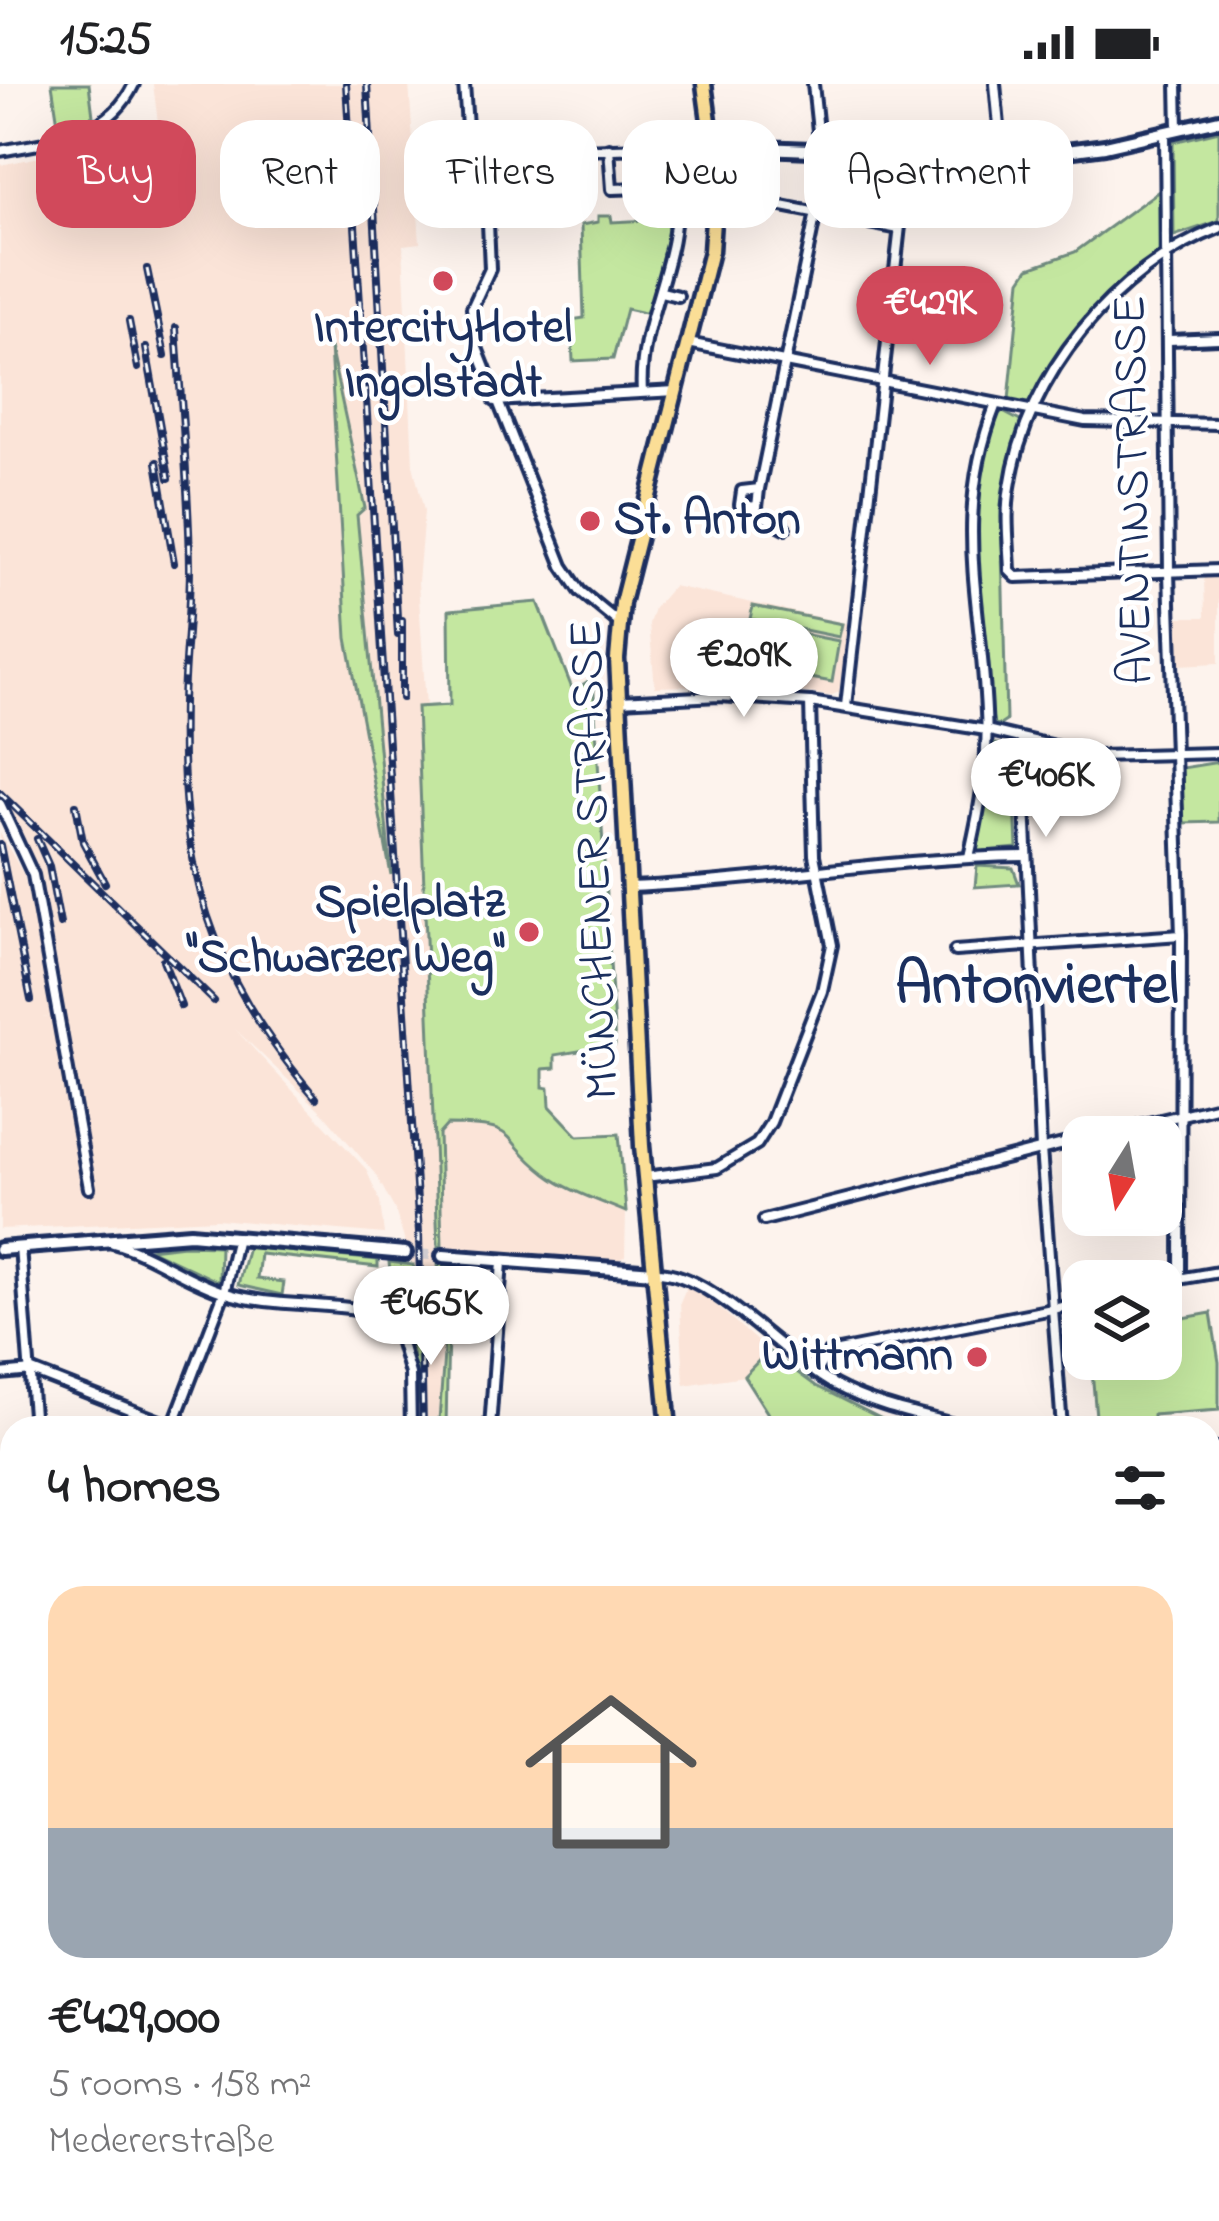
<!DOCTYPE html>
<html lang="en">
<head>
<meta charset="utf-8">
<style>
  body { margin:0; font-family:"Indie Flower",sans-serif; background:#f6f6f6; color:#202124; height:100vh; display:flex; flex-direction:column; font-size:45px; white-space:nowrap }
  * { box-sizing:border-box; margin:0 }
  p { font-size:39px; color:#757577 }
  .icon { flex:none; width:66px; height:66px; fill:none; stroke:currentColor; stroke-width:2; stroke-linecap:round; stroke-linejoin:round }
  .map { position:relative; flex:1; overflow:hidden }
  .side { position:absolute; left:0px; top:1332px; width:1221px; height:807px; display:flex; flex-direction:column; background:#fff; border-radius:36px 36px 0 0; box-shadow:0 12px 48px #0002 }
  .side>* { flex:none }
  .top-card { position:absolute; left:36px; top:36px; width:1149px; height:108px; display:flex; gap:24px }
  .needle { width:78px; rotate:191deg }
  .buttons { position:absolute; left:1062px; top:1032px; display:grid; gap:24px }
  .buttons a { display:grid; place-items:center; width:120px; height:120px; border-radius:24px; background:#fff; box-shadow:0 12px 48px #0002; font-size:60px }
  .price { position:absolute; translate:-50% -102px; padding:0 27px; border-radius:42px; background:#fff; color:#222; font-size:39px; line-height:78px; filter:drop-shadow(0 3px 6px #0008) }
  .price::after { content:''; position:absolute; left:50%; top:72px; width:36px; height:27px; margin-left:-18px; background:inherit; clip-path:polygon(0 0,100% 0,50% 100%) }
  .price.active { background:#d1495b; color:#fff }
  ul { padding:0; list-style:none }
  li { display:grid; align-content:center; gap:24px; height:636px; padding:0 48px }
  li span { display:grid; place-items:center; height:372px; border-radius:36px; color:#555 }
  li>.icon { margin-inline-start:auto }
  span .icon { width:216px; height:216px; fill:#fffc; stroke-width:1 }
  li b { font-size:51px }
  h2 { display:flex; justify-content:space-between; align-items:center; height:144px; padding:0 48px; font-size:51px }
  .pill { padding:0 42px; border-radius:36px; background:#fff; box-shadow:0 12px 48px #0002; font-size:42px; line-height:108px }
  .pill.active { background:#d1495b; color:#fff }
  .status { display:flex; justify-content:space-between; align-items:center; height:84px; padding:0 60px; background:#fff; direction:ltr }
  .status svg { height:33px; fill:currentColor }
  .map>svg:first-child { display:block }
  .built { fill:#fbe4d8 }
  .green { fill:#c4e7a0; stroke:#708b7f; stroke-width:3 }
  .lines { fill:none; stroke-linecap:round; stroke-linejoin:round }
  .secondary-tunnel { stroke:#d0ccd0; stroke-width:10; stroke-dasharray:10 5; stroke-linecap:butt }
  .street-casing { stroke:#1b2f5e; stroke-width:16 }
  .secondary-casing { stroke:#1b2f5e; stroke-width:20 }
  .primary-casing { stroke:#1b2f5e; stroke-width:21 }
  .street { stroke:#fff; stroke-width:8 }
  .secondary { stroke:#fff; stroke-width:10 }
  .primary { stroke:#fbde96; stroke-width:12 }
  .rail-casing { stroke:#1b2f5e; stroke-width:8 }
  .rail { stroke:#fff; stroke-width:3; stroke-dasharray:9; stroke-linecap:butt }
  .poi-dot { fill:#d1495b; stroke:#fff; stroke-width:4.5 }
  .labels { text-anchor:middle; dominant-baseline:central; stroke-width:9; stroke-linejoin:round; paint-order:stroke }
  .poi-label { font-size:48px; font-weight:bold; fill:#1b2f5e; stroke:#fff; text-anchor:end }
  .street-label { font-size:48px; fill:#1b2f5e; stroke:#fff }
  .district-label { font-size:60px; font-weight:bold; fill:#1b2f5e; stroke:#fff }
</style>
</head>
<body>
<div class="status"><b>15:25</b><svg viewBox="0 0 49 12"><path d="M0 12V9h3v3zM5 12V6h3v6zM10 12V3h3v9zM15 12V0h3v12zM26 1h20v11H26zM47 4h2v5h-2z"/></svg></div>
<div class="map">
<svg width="1219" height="2137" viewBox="0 0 1219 2137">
  <rect width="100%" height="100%" fill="#fdf3ed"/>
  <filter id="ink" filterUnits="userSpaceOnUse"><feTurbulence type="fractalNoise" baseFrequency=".00833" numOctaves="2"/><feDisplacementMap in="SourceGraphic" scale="24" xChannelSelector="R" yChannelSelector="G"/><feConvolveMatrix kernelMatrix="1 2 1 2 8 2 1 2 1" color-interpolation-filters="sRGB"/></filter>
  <g filter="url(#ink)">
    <g class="built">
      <path d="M153 0H409L420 159 403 161 413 381 424 427 418 498 426 623 417 624 444 1270 442 1344H418L415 1190 395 1126 376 1091 324 1030 235 945 366 1085 380 1118 384 1150 217 1135 0 1145V749L24 791 56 931 43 934 58 931 38 788 0 706V81L60 69 72 129 167 108Z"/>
      <path d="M1219 492V579L1179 581 1178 533H1205L1204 493Z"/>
      <path d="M673 502 850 540 839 608 830 612 747 600 655 603 649 540 654 524Z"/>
      <path d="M447 1041H487L513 1052 545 1090 626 1128 625 1172 614 1179 593 1178 442 1163 439 1049Z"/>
      <path d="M687 1202 700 1207 768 1267 744 1292 684 1301 680 1218Z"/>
    </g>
    <g class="green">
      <path d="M52 0H89L93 32 59 46Z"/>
      <path d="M1219 47V137L1174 152 1173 58Z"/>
      <path d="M1159 107V168L1073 247 1029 322 1009 316 1021 196 1029 184 1075 168Z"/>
      <path d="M598 132H611L612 138 667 135 668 149 649 230 626 225 613 275 573 277 571 236 584 234 581 141 598 138Z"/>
      <path d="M330 263 365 424 357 431 391 791 347 554Z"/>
      <path d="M1003 328 1022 338 1001 420 1006 637 1000 641 994 640 991 626C982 526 963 427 997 330Z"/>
      <path d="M538 518 573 607 593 594 615 961 555 971V984L543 985V1003L549 1004 550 1022 578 1052 619 1050 626 1128C600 1117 568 1107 546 1090 497 1053 524 1041 447 1041L439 1050 442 1163 438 1162 417 623 450 621 449 526Z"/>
      <path d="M753 522 842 540 839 553 750 535Z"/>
      <path d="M802 550 839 557 832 598 794 591Z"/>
      <path d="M989 659 1008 662 1013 669 1017 764 977 768Z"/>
      <path d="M1219 678V738L1183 739 1182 684Z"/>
      <path d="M977 782 1013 784 1019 800 975 803Z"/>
      <path d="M184 1161 220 1162 219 1198 149 1165Z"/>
      <path d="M248 1163 378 1176V1183L260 1170 257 1195 284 1198 282 1211 238 1201Z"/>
      <path d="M389 1178 413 1181 415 1190 420 1321 410 1256 394 1225Z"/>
      <path d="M438 1179 476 1185 449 1194 446 1344 439 1337 444 1270Z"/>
      <path d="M1211 1229 1219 1278V1326L1153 1331V1344H1097L1091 1275H1161V1238Z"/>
      <path d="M768 1267 816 1302 900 1344H777L744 1292Z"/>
      <path d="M1219 1496V2025L1209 2031V1499Z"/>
      <path d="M8 1821 12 1886 0 1895V1828Z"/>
      <path d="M1209 2112 1219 2118 1218 2137H1124L1134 2127H1209Z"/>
      <path d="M104 2127H173L167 2137H97Z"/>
      <path d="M206 2127H401L397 2137H230Z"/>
      <path d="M411 2127H460L475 2137H407Z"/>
      <path d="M646 2127H743L748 2137H642Z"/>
    </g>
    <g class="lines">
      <path class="secondary-tunnel" d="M405 1169 443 1172"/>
      <defs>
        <g id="street">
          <path d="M464 0 468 57 478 69 713 62"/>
          <path d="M813 0 820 66"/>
          <path d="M995 0 1002 74"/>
          <path d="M1177 0 1178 45"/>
          <path d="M1165 49 1169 489 1181 851 1180 1195"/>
          <path d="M609 64 612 105 675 103C684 173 637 238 642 308"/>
          <path d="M0 67C52 57 109 54 134 0"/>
          <path d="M485 70 490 185 472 224 477 264 563 482 580 507 619 539"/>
          <path d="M716 109 899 145"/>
          <path d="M1219 144C1115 185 1026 291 1010 403 1005 430 1009 459 1010 487L1016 493 1219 486"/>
          <path d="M661 208 678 212"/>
          <path d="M1169 256 1219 254"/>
          <path d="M688 259 1085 337 1219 340"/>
          <path d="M495 317 676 307"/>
          <path d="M759 405 757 423 740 421 742 407 759 405 816 128"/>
          <path d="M752 426 785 444"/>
          <path d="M619 617 719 612 810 618 986 646 1097 672 1219 669"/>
          <path d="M846 622 908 71"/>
          <path d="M1022 655 1041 1065 1062 1344"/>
          <path d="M0 720 33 791 89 1104"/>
          <path d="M969 773C980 725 989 677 986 628 981 513 952 432 996 320"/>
          <path d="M628 803C761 798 891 774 1024 772"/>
          <path d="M955 867 1181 851"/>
          <path d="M1090 1053 1219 1022"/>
          <path d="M645 1093 717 1084 757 1060 771 1038 822 907 832 861 814 771 810 618"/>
          <path d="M764 1136 1083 1055"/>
          <path d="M113 1159C153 1170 186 1197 226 1209 279 1226 346 1215 394 1235L410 1290 411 1344"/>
          <path d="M20 1163 34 1344"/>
          <path d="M655 1188C711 1187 782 1272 835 1301 878 1324 922 1331 969 1344"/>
          <path d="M1161 1198 1219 1188"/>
          <path d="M815 1289 828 1269 1083 1219"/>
          <path d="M0 1290 32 1287 175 1343"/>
          <path d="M172 1344 224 1209 237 1153"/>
          <path d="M490 1344 502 1178"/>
          <path d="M0 1445 12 1424"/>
          <path d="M0 1445 12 1449"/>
          <path d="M1209 1448 1219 1450"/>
          <path d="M1209 1492 1219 1488"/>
          <path d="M0 1632 12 1635"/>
          <path d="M0 2073 12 2062"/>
          <path d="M904 2127 906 2137"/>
          <path d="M1057 2137 1073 2127"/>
        </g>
        <g id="secondary">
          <path d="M713 62 1012 74 1105 62 1219 36"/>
          <path d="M0 1165 190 1150 405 1169"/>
          <path d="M443 1172 654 1188"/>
          <path d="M1209 1367 1219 1366"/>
          <path d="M1209 2094 1219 2101"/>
          <path d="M621 2137 625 2127"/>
        </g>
        <g id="primary">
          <path d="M669 1344 642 1062 617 575 622 519 711 167 716 89 704 0"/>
          <path d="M0 1901 12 1891"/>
          <path d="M0 1923 12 1912"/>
        </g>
      </defs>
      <use href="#street" class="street-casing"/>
      <use href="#secondary" class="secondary-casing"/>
      <use href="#primary" class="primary-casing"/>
      <use href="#street" class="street"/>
      <use href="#secondary" class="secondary"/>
      <use href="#primary" class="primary"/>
      <defs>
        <g id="rail">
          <path d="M346 0 419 1149 423 1344"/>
          <path d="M367 0 398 551"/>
          <path d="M147 185 165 272"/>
          <path d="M129 237 138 284"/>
          <path d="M176 244C181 323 189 403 190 482 190 528 184 573 183 619 179 786 208 887 316 1014"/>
          <path d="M146 264 169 394"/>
          <path d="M157 378 174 479"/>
          <path d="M402 614V536"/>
          <path d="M0 709 214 917"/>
          <path d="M76 721 83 758 105 799"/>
          <path d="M37 755 49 782 60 840"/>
          <path d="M0 761 31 916"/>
          <path d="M163 876 181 922"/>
          <path d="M75 2137 81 2127"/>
        </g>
      </defs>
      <use href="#rail" class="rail-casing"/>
      <use href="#rail" class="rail"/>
    </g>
  </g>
  <g class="poi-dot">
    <circle cx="443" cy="197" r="12"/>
    <circle cx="590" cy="437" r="12"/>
    <circle cx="529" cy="848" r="12"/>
    <circle cx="977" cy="1273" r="12"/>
  </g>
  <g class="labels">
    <g class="poi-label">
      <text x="443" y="245" text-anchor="middle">IntercityHotel<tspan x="443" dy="55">Ingolstadt</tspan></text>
      <text x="614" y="437" text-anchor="start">St. Anton</text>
      <text x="505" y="820">Spielplatz<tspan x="505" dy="55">"Schwarzer Weg"</tspan></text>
      <text x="953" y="1273">Wittmann</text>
    </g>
    <g class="street-label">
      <text transform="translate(1135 406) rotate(-91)">AVENTINSTRASSE</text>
      <text transform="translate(596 776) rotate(-92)">MÜNCHENER STRASSE</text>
    </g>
    <g class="district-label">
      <text x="1037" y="903">Antonviertel</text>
    </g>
  </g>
</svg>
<div class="buttons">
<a><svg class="needle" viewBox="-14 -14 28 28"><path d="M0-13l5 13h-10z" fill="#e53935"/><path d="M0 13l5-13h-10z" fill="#757577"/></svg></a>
<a><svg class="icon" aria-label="layers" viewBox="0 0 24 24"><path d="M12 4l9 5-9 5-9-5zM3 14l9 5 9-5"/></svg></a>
</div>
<b class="price active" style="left:930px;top:284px">€429K</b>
<b class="price" style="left:744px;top:636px">€209K</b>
<b class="price" style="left:1046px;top:756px">€406K</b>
<b class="price" style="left:431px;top:1284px">€465K</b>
<div class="top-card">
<a class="pill active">Buy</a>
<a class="pill">Rent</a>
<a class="pill">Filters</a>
<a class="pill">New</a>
<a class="pill">Apartment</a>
</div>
<section class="side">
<h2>4 homes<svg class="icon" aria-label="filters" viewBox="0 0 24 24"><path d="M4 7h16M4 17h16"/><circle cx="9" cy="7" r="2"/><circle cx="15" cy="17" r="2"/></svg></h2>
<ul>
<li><span style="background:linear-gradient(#ffd9b3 65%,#9aa5b1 0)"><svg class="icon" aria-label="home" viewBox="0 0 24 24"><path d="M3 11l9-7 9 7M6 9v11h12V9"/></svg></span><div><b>€429,000</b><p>5 rooms · 158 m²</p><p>Medererstraße</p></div></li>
</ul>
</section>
</div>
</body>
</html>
